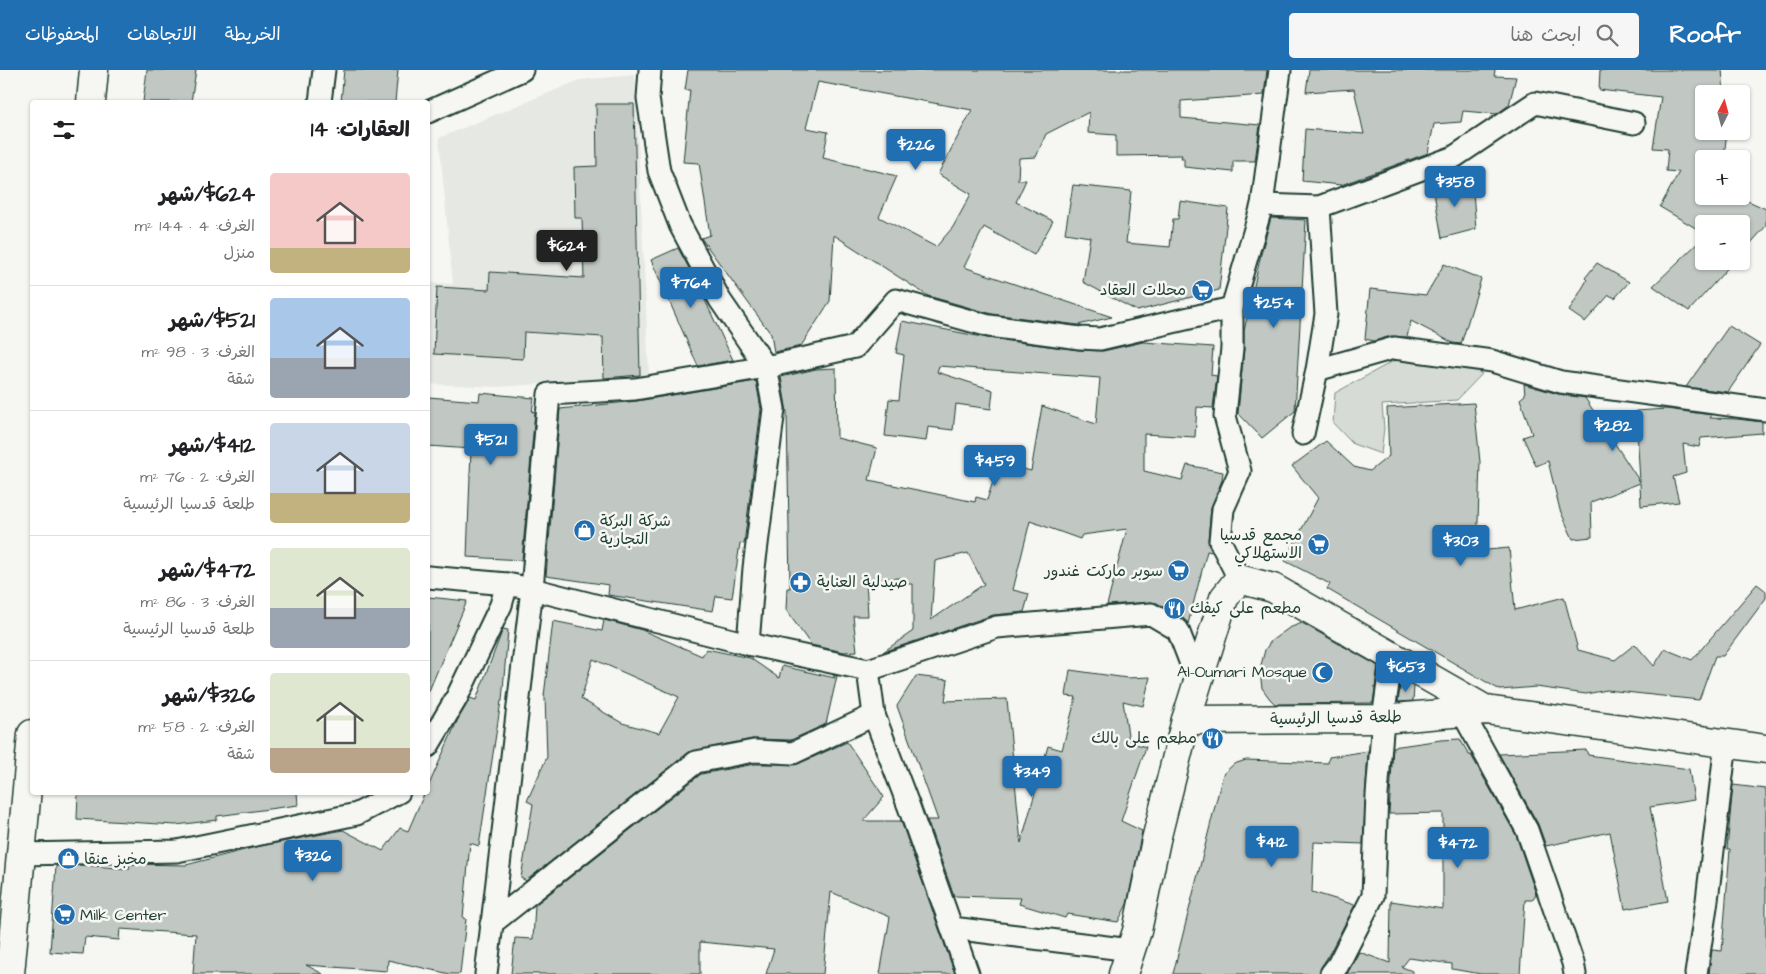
<!DOCTYPE html>
<html lang="ar">
<head>
<meta charset="utf-8">
<style>
  body { margin:0; font-family:"Architects Daughter","Playpen Sans Arabic",sans-serif; background:#f6f6f6; color:#202124; direction:rtl; height:100vh; display:flex; flex-direction:column; font-size:19px; white-space:nowrap }
  * { box-sizing:border-box; margin:0 }
  p { font-size:16px; color:#757577 }
  .icon { flex:none; width:28px; height:28px; fill:none; stroke:currentColor; stroke-width:2; stroke-linecap:round; stroke-linejoin:round }
  .map { position:relative; flex:1; overflow:hidden; direction:ltr }
  .sheet { position:absolute; left:30px; top:30px; width:400px; height:695px; display:flex; flex-direction:column; background:#fff; border-radius:5px; box-shadow:0 1px 4px #0004; direction:rtl }
  .sheet>* { flex:none }
  .needle { width:32px; rotate:6deg }
  .buttons { position:absolute; left:1695px; top:15px; display:grid; gap:10px }
  .buttons a { display:grid; place-items:center; width:55px; height:55px; border-radius:5px; background:#fff; box-shadow:0 1px 4px #0004; font-size:25px }
  .price { position:absolute; translate:-50% -42px; padding:0 11px; border-radius:5px; background:#1f6fb2; color:#fff; font-size:16px; line-height:32px; filter:drop-shadow(0 1px 2px #0008) }
  .price::after { content:''; position:absolute; left:50%; top:30px; width:15px; height:11px; margin-left:-8px; background:inherit; clip-path:polygon(0 0,100% 0,50% 100%) }
  .price.active { background:#222; color:#fff }
  ul { padding:0; list-style:none }
  li { display:flex; align-items:center; gap:15px; height:125px; padding:0 20px }
  li+li { border-top:1px solid #e0e0e0 }
  li span { display:grid; place-items:center; flex:none; width:140px; height:100px; border-radius:5px; color:#555 }
  li>.icon { margin-inline-start:auto }
  span .icon { width:60px; height:60px; fill:#fffc; stroke-width:1 }
  li b { font-size:21px }
  h2 { display:flex; justify-content:space-between; align-items:center; height:60px; padding:0 20px; font-size:21px }
  header { display:flex; align-items:center; gap:30px; box-sizing:border-box; height:70px; padding:0 25px; background:#1f6fb2; color:#fff }
  header strong { font-size:24px }
  nav { display:flex; gap:28px; margin-inline-start:auto; font-size:18px }
  .search { width:350px; height:45px; background:#f6f6f6; display:flex; align-items:center; gap:12px; box-sizing:border-box; padding:0 18px; border-radius:5px; color:#757577; font-size:19px }
  .map>svg:first-child { display:block }
  .built { fill:#e6e8e4 }
  .green { fill:#d6dbd6; stroke:#7a8c85 }
  .building { fill:#c1c8c3; stroke:#1f3d34; fill-rule:evenodd }
  .lines { fill:none; stroke-linecap:round; stroke-linejoin:round }
  .street-casing { stroke:#1f3d34; stroke-width:25 }
  .secondary-casing { stroke:#1f3d34; stroke-width:31 }
  .street { stroke:#f6f6f2; stroke-width:21 }
  .secondary { stroke:#f6f6f2; stroke-width:28 }
  .labels { text-anchor:middle; dominant-baseline:central; stroke-width:5; stroke-linejoin:round; paint-order:stroke }
  .poi-label { font-size:16px; fill:#1f3d34; stroke:#f6f6f2; text-anchor:end }
  .street-label { font-size:16px; fill:#1f3d34; stroke:#f6f6f2 }
</style>
</head>
<body>
<header>
<strong>Roofr</strong>
<div class="search"><svg class="icon" aria-label="search" viewBox="0 0 24 24"><circle cx="10" cy="10" r="6"/><path d="M15 15l6 6"/></svg>ابحث هنا</div>
<nav><a>الخريطة</a><a>الاتجاهات</a><a>المحفوظات</a></nav>
</header>
<div class="map">
<svg width="1766" height="904" viewBox="0 0 1766 904">
  <rect width="100%" height="100%" fill="#f6f6f2"/>
  <filter id="ink" filterUnits="userSpaceOnUse"><feTurbulence type="fractalNoise" baseFrequency=".02" numOctaves="2"/><feDisplacementMap in="SourceGraphic" scale="10" xChannelSelector="R" yChannelSelector="G"/><feConvolveMatrix kernelMatrix="1 2 1 2 8 2 1 2 1" color-interpolation-filters="sRGB"/></filter>
  <g filter="url(#ink)">
    <path class="built" d="M635 5 649 306 498 317 428 314V213L453 214 439 68 580 10Z"/>
    <path class="green" d="M1410 282 1460 292 1482 304 1457 330 1382 335 1384 358 1381 384 1353 374 1333 353 1335 323Z"/>
    <g class="building">
      <path d="M147 0H196L191 32H143Z"/>
      <path d="M344 0H398L395 32H341Z"/>
      <path d="M688 0H1267L1264 25 1181 31V48L1260 55 1255 91H1233V102L1184 97V88H1181L1182 85 1116 86V65L1088 63 1089 42 1046 64 1036 87 1019 88 1018 110H1026L1016 132 1053 151 1034 185 984 157 964 197 1112 247 1078 255 992 244 928 226 834 165 830 231 801 276 774 282 771 264 701 168 710 165 699 93 683 92 690 20H685ZM818 12 972 40 938 104 971 124 953 157 936 177 879 147 897 106 823 88 828 62 806 58Z"/>
      <path d="M1309 0H1495L1494 6 1516 7 1509 35 1497 44 1463 41 1461 52 1434 54 1428 83 1341 115 1302 111 1305 59 1364 64 1354 19 1306 22Z"/>
      <path d="M1600 0H1722L1724 23 1704 22V61H1727L1724 87 1704 84V126H1737L1766 139V156L1741 184V154H1704V163L1660 137 1679 102 1666 101 1668 79 1653 78 1661 27 1599 20Z"/>
      <path d="M596 34H634L640 305 604 308 603 267 524 262 523 289 434 284 437 217 489 220 490 202 584 208 582 148H575L574 97 597 96Z"/>
      <path d="M1472 110 1476 159 1442 168 1433 117Z"/>
      <path d="M1073 115 1131 121 1126 173 1170 177 1173 149H1178L1180 131 1228 138 1219 220 1137 241 1083 212 1090 167 1065 163Z"/>
      <path d="M1271 148 1306 150 1295 341 1262 368 1238 343 1244 279V261L1261 184Z"/>
      <path d="M1704 167V191H1734L1689 241 1653 216Z"/>
      <path d="M678 178 696 211 733 290 698 296 651 190Z"/>
      <path d="M1597 193 1629 212 1615 228 1609 225 1585 252 1569 241 1587 210 1585 208Z"/>
      <path d="M1444 194 1481 209 1461 274 1453 273 1411 251 1407 267 1391 266 1374 271 1365 269 1370 219 1426 225Z"/>
      <path d="M902 251 987 268 1079 280 1103 281 1143 272 1213 277 1211 305 1217 306 1213 338 1197 337 1195 367 1144 364V401L1182 410 1187 395 1223 402 1222 410 1211 438 1208 470 1212 482 1207 481 1188 554 1184 549 1157 533 1151 532 1107 535 1127 459 1082 465 1080 469 1030 451 1013 520 1029 524 1024 542 993 545 883 582 913 561V514H905L903 508 866 509 868 546H853L857 581 844 582 811 575 786 540 787 518H790L787 342 781 307 816 299 836 298 837 368 877 378 869 410 975 432 976 427 987 430 997 399 1002 400 1004 394 1031 401 1042 336 1096 354 1100 308 939 296 937 302 993 320 991 339 956 334 953 360 928 357 926 371 885 366 889 329 899 330 904 285 896 283ZM968 483 984 514 931 550 935 491Z"/>
      <path d="M1729 256 1760 275 1728 322 1686 317Z"/>
      <path d="M756 311 761 339 744 474 740 473 732 528 716 526 713 541 608 525 609 515 546 506 560 339 637 331Z"/>
      <path d="M1524 314 1558 324 1585 328 1640 412 1636 341 1666 339 1712 345 1710 348 1737 349 1762 352V363L1701 368 1699 377 1683 374 1686 403 1673 407 1679 432 1641 436 1640 413 1591 432 1592 467 1573 469 1560 440 1548 391 1536 396 1523 367 1532 364 1520 329 1525 325Z"/>
      <path d="M480 323 534 328 532 342 535 341 522 490 467 487 471 379 428 376V327L479 331Z"/>
      <path d="M1474 333 1480 392 1477 481 1509 478 1515 540 1564 527 1578 580 1615 590 1635 574 1654 596 1665 579 1692 590 1757 514 1766 521V528L1723 586H1715L1699 630 1607 620 1586 624 1536 617 1500 620 1327 519 1330 514 1285 491 1318 428 1292 396 1326 371 1354 397 1370 401 1389 386 1387 338Z"/>
      <path d="M428 527 467 531 428 623Z"/>
      <path d="M604 550 642 560 702 586 706 579 750 588 779 608 782 596 835 608 833 605 837 606 826 654 791 670 752 669 689 682 526 811 521 808 533 734 527 731 547 687 545 627 544 626 553 551 602 561ZM593 589 679 627 659 663 622 653 581 629Z"/>
      <path d="M1302 553 1378 596 1373 633 1275 634 1270 629 1262 618 1261 610V595L1265 580 1271 571 1289 558Z"/>
      <path d="M503 559 508 560 502 631H501L479 776 470 773 463 848 466 849 460 904H450L388 890 387 901 306 895 323 904H193L196 864 120 859 119 870 85 867 83 884 50 882 56 796 81 795 129 799 130 794 186 795 256 777 343 760 383 781 400 758 408 761 425 722H428V717L458 649 470 628 476 630Z"/>
      <path d="M1070 600 1127 608 1150 607 1143 636 1123 631 1129 672 1146 677 1121 751 1142 761 1127 834 1118 852 1067 844 1065 848 1019 834 1021 828 954 826 927 750H938L897 636 916 606 948 610 945 631 1007 629 1021 773 1048 676 1062 680 1076 627 1066 626Z"/>
      <path d="M1401 612H1406L1414 617 1413 631 1398 632Z"/>
      <path d="M1460 669 1469 685H1471L1516 765 1536 824 1532 830H1525L1520 904H1481L1452 899V894L1409 888 1402 897 1412 901V904H1347L1359 882 1390 893 1391 831 1443 839V743L1389 744 1393 677 1441 670Z"/>
      <path d="M847 672 884 727 863 751H901L955 904H880L890 847 831 822 823 904H766L774 879 700 872V904H511L515 868 533 869 535 835 701 704 755 694H798Z"/>
      <path d="M1586 680 1588 685 1689 699 1694 730 1650 737 1668 831 1625 839 1610 762 1546 776 1538 754 1499 684Z"/>
      <path d="M1368 681 1363 774 1314 772 1312 822 1355 835 1327 888 1321 897 1319 904H1173L1223 704 1234 694 1246 690 1328 693 1329 687Z"/>
      <path d="M1733 715 1766 719V904H1709L1712 880 1722 881 1730 779H1727Z"/>
      <path d="M78 722H297L298 735 217 746V750L176 755 77 749Z"/>
    </g>
    <g class="lines">
      <defs>
        <g id="street">
          <path d="M650 0 648 28 659 101 680 155 720 230 766 297 774 339 754 498 748 574"/>
          <path d="M320 32 324 0"/>
          <path d="M428 42 522 0"/>
          <path d="M1262 135 1319 137 1454 87 1535 33 1634 53"/>
          <path d="M1317 300 1394 278 1492 291 1561 312 1766 340"/>
          <path d="M1303 364 1317 300 1326 244 1319 137"/>
          <path d="M428 507 507 514 532 519 748 574 868 600 997 557 1151 544 1178 560 1198 612"/>
          <path d="M1239 509 1220 471 1223 439 1240 401 1225 346 1232 278V238L1262 135 1280 0"/>
          <path d="M868 600 874 645 909 737 968 904"/>
          <path d="M1462 642 1527 760 1573 893 1575 904"/>
          <path d="M428 676 456 629 501 535 507 514"/>
          <path d="M21 784 177 781 357 744 399 722"/>
          <path d="M491 854 696 692 754 681 793 683 874 645"/>
          <path d="M952 858 1131 880"/>
          <path d="M486 904 532 519 549 324 635 319 766 297 855 277 896 230 989 256 1080 268 1100 269 1232 238"/>
          <path d="M1331 904 1338 895 1373 826 1377 725 1383 649 1392 585"/>
          <path d="M1696 904 1707 830 1726 673"/>
        </g>
        <g id="secondary">
          <path d="M91 32 94 0"/>
          <path d="M1186 650 1383 649 1486 640 1766 679"/>
          <path d="M10 904 32 664"/>
          <path d="M1123 904 1137 861 1156 770 1186 650 1224 528 1239 509 1273 518 1486 640"/>
        </g>
      </defs>
      <use href="#street" class="street-casing"/>
      <use href="#secondary" class="secondary-casing"/>
      <use href="#street" class="street"/>
      <use href="#secondary" class="secondary"/>
    </g>
  </g>
  <defs>
    <symbol id="supermarket-disc" viewBox="-11 -11 22 22"><circle r="9.5" fill="#1f6fb2" stroke="#f6f6f2"/><path d="M-6-5.5h2.5l.6 2H6L4.5 2H-2.5L-4.4-4H-6ZM-1.5 3.2a1.3 1.3 0 1 0 .1 0ZM3 3.2a1.3 1.3 0 1 0 .1 0Z" fill="#fff"/></symbol>
    <symbol id="shop-disc" viewBox="-11 -11 22 22"><circle r="9.5" fill="#1f6fb2" stroke="#f6f6f2"/><path d="M-5-2.5h2.3a2.7 3.5 0 0 1 5.4 0H5L5.5 6h-11ZM-1.5-2.5h3a1.5 2.3 0 0 0-3 0Z" fill="#fff"/></symbol>
    <symbol id="pharmacy-disc" viewBox="-11 -11 22 22"><circle r="9.5" fill="#1f6fb2" stroke="#f6f6f2"/><path d="M-2-6h4v4h4v4h-4v4h-4v-4h-4v-4h4Z" fill="#fff"/></symbol>
    <symbol id="restaurant-disc" viewBox="-11 -11 22 22"><circle r="9.5" fill="#1f6fb2" stroke="#f6f6f2"/><path d="M-5-6h1v4h1v-4h1v4h1v-4h1v5L-1.5 .5V6h-2V.5L-5-1ZM5-6V6H3V1.5H1.5Q1.5-4 5-6Z" fill="#fff"/></symbol>
    <symbol id="mosque-disc" viewBox="-11 -11 22 22"><circle r="9.5" fill="#1f6fb2" stroke="#f6f6f2"/><path d="M3.5-4.9A6 6 0 1 0 3.5 4.9A5 5 0 1 1 3.5-4.9Z" fill="#fff"/></symbol>
  </defs>
  <g fill-rule="evenodd">
    <use href="#supermarket-disc" x="1190" y="208" width="25" height="25"/>
    <use href="#shop-disc" x="572" y="448" width="25" height="25"/>
    <use href="#supermarket-disc" x="1306" y="462" width="25" height="25"/>
    <use href="#supermarket-disc" x="1166" y="488" width="25" height="25"/>
    <use href="#pharmacy-disc" x="788" y="500" width="25" height="25"/>
    <use href="#restaurant-disc" x="1162" y="526" width="25" height="25"/>
    <use href="#mosque-disc" x="1310" y="590" width="25" height="25"/>
    <use href="#restaurant-disc" x="1200" y="656" width="25" height="25"/>
    <use href="#shop-disc" x="56" y="776" width="25" height="25"/>
    <use href="#supermarket-disc" x="52" y="832" width="25" height="25"/>
  </g>
  <g class="labels">
    <g class="poi-label">
      <text x="1186" y="220">محلات العقاد</text>
      <text x="600" y="451" text-anchor="start">شركة البركة<tspan x="600" dy="18">التجارية</tspan></text>
      <text x="1302" y="465">مجمع قدسيا<tspan x="1302" dy="18">الاستهلاكي</tspan></text>
      <text x="1163" y="501">سوبر ماركت غندور</text>
      <text x="817" y="512" text-anchor="start">صيدلية العناية</text>
      <text x="1190" y="538" text-anchor="start">مطعم على كيفك</text>
      <text x="1307" y="602">Al-Oumari Mosque</text>
      <text x="1197" y="668">مطعم على بالك</text>
      <text x="84" y="789" text-anchor="start">مخبز عنقا</text>
      <text x="80" y="845" text-anchor="start">Milk Center</text>
    </g>
    <g class="street-label">
      <text transform="translate(1336 648) rotate(-1)">طلعة قدسيا الرئيسية</text>
    </g>
  </g>
</svg>
<div class="buttons">
<a><svg class="needle" viewBox="-14 -14 28 28"><path d="M0-13l5 13h-10z" fill="#e53935"/><path d="M0 13l5-13h-10z" fill="#757577"/></svg></a>
<a>+</a>
<a>−</a>
</div>
<b class="price" style="left:916px;top:101px">$226</b>
<b class="price" style="left:1455px;top:138px">$358</b>
<b class="price active" style="left:567px;top:202px">$624</b>
<b class="price" style="left:691px;top:239px">$764</b>
<b class="price" style="left:1274px;top:259px">$254</b>
<b class="price" style="left:1613px;top:382px">$282</b>
<b class="price" style="left:491px;top:396px">$521</b>
<b class="price" style="left:995px;top:417px">$459</b>
<b class="price" style="left:1461px;top:497px">$303</b>
<b class="price" style="left:1406px;top:623px">$653</b>
<b class="price" style="left:1032px;top:728px">$349</b>
<b class="price" style="left:1272px;top:798px">$412</b>
<b class="price" style="left:1458px;top:799px">$472</b>
<b class="price" style="left:313px;top:812px">$326</b>
<section class="sheet">
<h2>العقارات: 14<svg class="icon" aria-label="filters" viewBox="0 0 24 24"><path d="M4 7h16M4 17h16"/><circle cx="9" cy="7" r="2"/><circle cx="15" cy="17" r="2"/></svg></h2>
<ul>
<li><span style="background:linear-gradient(#f6c9c9 75%,#c2b280 0)"><svg class="icon" aria-label="home" viewBox="0 0 24 24"><path d="M3 11l9-7 9 7M6 9v11h12V9"/></svg></span><div><b>$624/شهر</b><p>الغرف: 4 · 144 m²</p><p>منزل</p></div></li>
<li><span style="background:linear-gradient(#a9c7e8 60%,#9aa5b1 0)"><svg class="icon" aria-label="home" viewBox="0 0 24 24"><path d="M3 11l9-7 9 7M6 9v11h12V9"/></svg></span><div><b>$521/شهر</b><p>الغرف: 3 · 98 m²</p><p>شقة</p></div></li>
<li><span style="background:linear-gradient(#c9d6e8 70%,#c2b280 0)"><svg class="icon" aria-label="home" viewBox="0 0 24 24"><path d="M3 11l9-7 9 7M6 9v11h12V9"/></svg></span><div><b>$412/شهر</b><p>الغرف: 2 · 76 m²</p><p>طلعة قدسيا الرئيسية</p></div></li>
<li><span style="background:linear-gradient(#dfe7d0 60%,#9aa5b1 0)"><svg class="icon" aria-label="home" viewBox="0 0 24 24"><path d="M3 11l9-7 9 7M6 9v11h12V9"/></svg></span><div><b>$472/شهر</b><p>الغرف: 3 · 86 m²</p><p>طلعة قدسيا الرئيسية</p></div></li>
<li><span style="background:linear-gradient(#dfe7d0 75%,#b9a48a 0)"><svg class="icon" aria-label="home" viewBox="0 0 24 24"><path d="M3 11l9-7 9 7M6 9v11h12V9"/></svg></span><div><b>$326/شهر</b><p>الغرف: 2 · 58 m²</p><p>شقة</p></div></li>
</ul>
</section>
</div>
</body>
</html>
